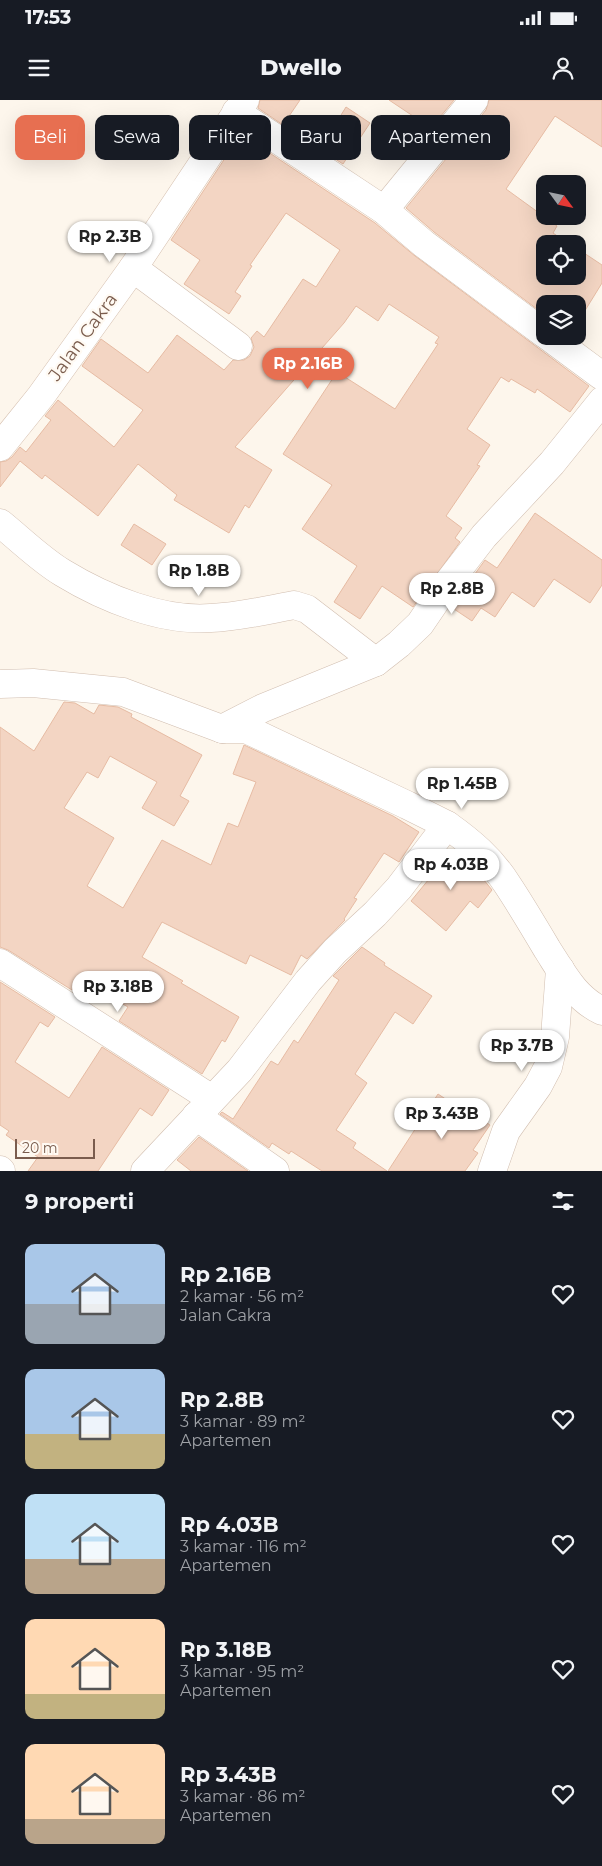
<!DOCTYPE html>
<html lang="id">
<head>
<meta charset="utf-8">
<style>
  body { margin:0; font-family:Montserrat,sans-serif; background:#242831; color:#f1f3f6; height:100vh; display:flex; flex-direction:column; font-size:19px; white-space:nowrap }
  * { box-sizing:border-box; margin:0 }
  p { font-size:16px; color:#9ea1a6 }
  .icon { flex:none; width:28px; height:28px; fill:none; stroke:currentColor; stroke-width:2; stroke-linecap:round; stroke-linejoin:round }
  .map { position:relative; height:1071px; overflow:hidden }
  .panel { display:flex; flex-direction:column; background:#171b24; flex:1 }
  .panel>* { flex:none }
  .top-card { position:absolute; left:15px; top:15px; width:572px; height:45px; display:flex; gap:10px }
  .needle { width:32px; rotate:123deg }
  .controls { position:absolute; left:536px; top:75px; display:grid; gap:10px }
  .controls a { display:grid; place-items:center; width:50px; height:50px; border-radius:10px; background:#171b24; box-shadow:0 5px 20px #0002; font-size:25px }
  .scale { position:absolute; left:15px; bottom:12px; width:80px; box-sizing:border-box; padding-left:5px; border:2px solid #7a5c4d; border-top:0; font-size:14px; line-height:18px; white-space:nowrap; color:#7a5c4d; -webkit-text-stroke:4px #fffaf3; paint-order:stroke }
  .price { position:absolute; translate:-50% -42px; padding:0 11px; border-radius:18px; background:#fff; color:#222; font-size:16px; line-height:32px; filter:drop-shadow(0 1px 2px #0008) }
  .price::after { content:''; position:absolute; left:50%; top:30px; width:15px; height:11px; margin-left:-8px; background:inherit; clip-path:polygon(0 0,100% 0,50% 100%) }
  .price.selected { background:#e76f51; color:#fff }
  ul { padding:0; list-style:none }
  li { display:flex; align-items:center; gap:15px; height:125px; padding:0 25px }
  li span { display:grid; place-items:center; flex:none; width:140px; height:100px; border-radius:10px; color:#555 }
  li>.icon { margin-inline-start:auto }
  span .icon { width:60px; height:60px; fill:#fffc; stroke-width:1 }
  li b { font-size:21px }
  h2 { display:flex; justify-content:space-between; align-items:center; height:60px; padding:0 25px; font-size:21px }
  .tag { padding:0 18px; border-radius:10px; background:#171b24; box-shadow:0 5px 20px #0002; font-size:18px; line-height:45px }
  .tag.selected { background:#e76f51; color:#fff }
  .status { display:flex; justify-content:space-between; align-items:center; height:35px; padding:0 25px; background:#171b24; direction:ltr }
  .status svg { height:14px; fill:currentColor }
  header { display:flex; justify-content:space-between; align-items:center; height:65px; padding:0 25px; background:#171b24; font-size:22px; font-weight:800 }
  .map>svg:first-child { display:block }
  .building { fill:#f3d5c3; stroke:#e6bba3 }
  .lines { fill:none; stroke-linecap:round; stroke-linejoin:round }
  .street-casing { stroke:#d1beb0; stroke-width:29 }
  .secondary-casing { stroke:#d6c0b0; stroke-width:29 }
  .street { stroke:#fff; stroke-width:28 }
  .secondary { stroke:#fff; stroke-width:28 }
  .labels { text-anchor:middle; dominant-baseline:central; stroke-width:4.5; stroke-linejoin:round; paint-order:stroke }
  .street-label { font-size:18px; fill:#7a5c4d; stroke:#fffaf3 }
</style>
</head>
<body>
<div class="status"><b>17:53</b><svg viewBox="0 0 49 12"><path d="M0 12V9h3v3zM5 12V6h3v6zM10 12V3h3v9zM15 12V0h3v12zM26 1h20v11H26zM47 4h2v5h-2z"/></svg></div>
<header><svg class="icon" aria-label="menu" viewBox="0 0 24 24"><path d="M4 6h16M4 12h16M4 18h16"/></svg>Dwello<svg class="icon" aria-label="person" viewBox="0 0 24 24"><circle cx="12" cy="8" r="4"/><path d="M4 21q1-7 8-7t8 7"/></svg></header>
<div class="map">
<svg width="602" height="1071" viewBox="0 0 602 1071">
  <rect width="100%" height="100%" fill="#fdf6ec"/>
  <g class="building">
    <path d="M260 0H300L283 25 258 8Z"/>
    <path d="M389 0H454L431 28Z"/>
    <path d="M489 0H602V47L555 16 506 89 557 126 553 133 569 144H545V176H578V149L602 165V183L578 222V204H545V215L434 132 406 108 486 10Z"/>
    <path d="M346 7 370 23 343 64 320 49Z"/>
    <path d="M241 34 375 123 415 156 589 286 570 312 537 289 535 293 511 279 509 282 501 277 467 329 490 345 477 365 480 366 446 416 462 428 455 438 460 442 413 507 382 486 360 519 334 502 357 466 302 429 332 385 283 354 337 272 395 309 438 244 435 243 439 237 389 204 378 221 356 206 344 223 235 347 272 370 249 408 245 405 229 433 174 400 177 395 138 364 98 416 45 375 42 379 20 361 0 387V362L6 361 12 357 20 347 26 352 51 320 45 316 58 300 114 347 143 310 82 266 101 239 148 273 177 235 224 270 233 260H244L250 256 254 247 251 238 257 231 264 237 303 179 316 187 340 150 286 113 250 165 252 166 235 192 241 196 229 214 184 184 200 160 171 140Z"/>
    <path d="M535 413 602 460V485L590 503 554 479 534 507 512 492 495 517 481 508 472 521 451 507 485 460 497 468Z"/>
    <path d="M134 424 166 444 152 465 121 445Z"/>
    <path d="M64 602 75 603 94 614 99 605 118 607 132 614 131 617 202 655 180 696 189 701 174 726 142 708 157 682 110 656 98 678 87 672 64 708 114 738 87 786 123 808 162 740 211 765 228 723 238 727 256 682 233 674 244 645 393 716 419 732 399 762 384 753 354 798 357 799 344 819 345 820 307 859 301 855 291 875 250 855 246 864 162 822 142 857 183 881 181 883 239 917 225 942 222 940 202 974 119 921 128 907 79 879 72 890 8 850 0 847V627L34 651Z"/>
    <path d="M452 751 479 774 492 790 478 808 470 801 446 831 411 801Z"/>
    <path d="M362 847 385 863 384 865 432 896 413 924 395 912 355 974 367 983 336 1030 356 1043 353 1048 387 1071H322L291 1051 289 1054 272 1043 269 1048 220 1014 222 1012 233 1019 271 961 278 965 294 940 298 943 339 880 333 876Z"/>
    <path d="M0 882 55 917 48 927 40 922 15 962 69 998 102 947 169 990 152 1016 140 1008 98 1071H28L38 1057 6 1035 9 1031 0 1025Z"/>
    <path d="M438 994 465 1012 466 1009 490 1025 473 1050 478 1053 465 1071H388Z"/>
    <path d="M199 1037 248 1071H191L177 1060Z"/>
  </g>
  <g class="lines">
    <defs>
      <g id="street">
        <path d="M236 12 384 110 424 144 545 234"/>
        <path d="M384 110 474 0"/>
        <path d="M133 168 238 246"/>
        <path d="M548 236 602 276"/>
        <path d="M0 423C20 439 41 460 63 473 104 498 162 522 211 518 239 517 267 510 294 505L307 509 376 562"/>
        <path d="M0 584 33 583 123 592 222 629H246L407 705 447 725 399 788 375 814 335 851 308 881 240 970 145 1071"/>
        <path d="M222 629 263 608 376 562 399 544 420 524 450 480 484 436 552 363 602 301"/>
        <path d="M447 725C471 742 491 759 507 784 521 805 534 827 547 849 563 874 575 898 602 911"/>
        <path d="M0 863 212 999"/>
        <path d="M196 1016 275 1071"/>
        <path d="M0 1070 1 1071"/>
        <path d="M492 1071 506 1031 538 986 548 967 555 937 560 869"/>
      </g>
      <path id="secondary" d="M0 347 41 296 133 168 245 0"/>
    </defs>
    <use href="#street" class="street-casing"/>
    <use href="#secondary" class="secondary-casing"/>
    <use href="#street" class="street"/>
    <use href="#secondary" class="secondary"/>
  </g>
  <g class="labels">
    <g class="street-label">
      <text transform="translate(83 237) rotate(-54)">Jalan Cakra</text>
    </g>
  </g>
</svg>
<div class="controls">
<a><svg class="needle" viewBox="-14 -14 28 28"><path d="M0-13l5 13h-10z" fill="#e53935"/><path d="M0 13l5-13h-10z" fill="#9ea1a6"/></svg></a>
<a><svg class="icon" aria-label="locate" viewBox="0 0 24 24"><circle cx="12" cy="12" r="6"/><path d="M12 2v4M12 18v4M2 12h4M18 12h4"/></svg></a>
<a><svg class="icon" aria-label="layers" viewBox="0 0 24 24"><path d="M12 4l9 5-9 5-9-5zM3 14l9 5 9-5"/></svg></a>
</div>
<div class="scale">20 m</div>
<b class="price" style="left:110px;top:163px">Rp 2.3B</b>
<b class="price selected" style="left:308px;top:290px">Rp 2.16B</b>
<b class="price" style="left:199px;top:497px">Rp 1.8B</b>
<b class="price" style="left:452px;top:515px">Rp 2.8B</b>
<b class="price" style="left:462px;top:710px">Rp 1.45B</b>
<b class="price" style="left:451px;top:791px">Rp 4.03B</b>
<b class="price" style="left:118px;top:913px">Rp 3.18B</b>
<b class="price" style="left:522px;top:972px">Rp 3.7B</b>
<b class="price" style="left:442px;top:1040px">Rp 3.43B</b>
<div class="top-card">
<a class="tag selected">Beli</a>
<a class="tag">Sewa</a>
<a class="tag">Filter</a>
<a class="tag">Baru</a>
<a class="tag">Apartemen</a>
</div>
</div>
<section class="panel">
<h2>9 properti<svg class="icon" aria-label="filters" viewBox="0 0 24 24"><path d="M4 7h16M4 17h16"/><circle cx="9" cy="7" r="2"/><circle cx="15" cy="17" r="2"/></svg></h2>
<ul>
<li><span style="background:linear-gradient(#a9c7e8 60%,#9aa5b1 0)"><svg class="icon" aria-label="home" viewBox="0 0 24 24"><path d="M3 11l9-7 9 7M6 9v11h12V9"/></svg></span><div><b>Rp 2.16B</b><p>2 kamar · 56 m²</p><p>Jalan Cakra</p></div><svg class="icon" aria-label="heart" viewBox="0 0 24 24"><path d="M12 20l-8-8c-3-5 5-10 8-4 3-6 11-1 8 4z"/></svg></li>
<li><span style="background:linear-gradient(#a9c7e8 65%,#c2b280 0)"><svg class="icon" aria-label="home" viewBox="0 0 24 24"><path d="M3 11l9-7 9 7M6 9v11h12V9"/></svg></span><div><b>Rp 2.8B</b><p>3 kamar · 89 m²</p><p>Apartemen</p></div><svg class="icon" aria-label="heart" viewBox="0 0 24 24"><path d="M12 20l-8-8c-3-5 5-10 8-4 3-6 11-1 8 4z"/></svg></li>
<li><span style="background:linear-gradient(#bfe0f5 65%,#b9a48a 0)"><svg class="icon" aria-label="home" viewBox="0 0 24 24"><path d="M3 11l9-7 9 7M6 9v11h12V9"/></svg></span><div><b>Rp 4.03B</b><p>3 kamar · 116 m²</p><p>Apartemen</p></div><svg class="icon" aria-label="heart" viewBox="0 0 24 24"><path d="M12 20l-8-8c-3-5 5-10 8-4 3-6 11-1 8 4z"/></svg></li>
<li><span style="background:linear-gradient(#ffd9b3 75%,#c2b280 0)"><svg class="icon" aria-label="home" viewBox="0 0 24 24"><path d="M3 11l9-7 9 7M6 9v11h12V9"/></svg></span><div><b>Rp 3.18B</b><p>3 kamar · 95 m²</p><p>Apartemen</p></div><svg class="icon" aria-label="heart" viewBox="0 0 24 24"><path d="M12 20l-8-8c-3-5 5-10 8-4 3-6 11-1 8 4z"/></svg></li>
<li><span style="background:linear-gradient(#ffd9b3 75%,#b9a48a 0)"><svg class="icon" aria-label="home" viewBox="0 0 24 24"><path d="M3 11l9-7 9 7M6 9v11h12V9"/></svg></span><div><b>Rp 3.43B</b><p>3 kamar · 86 m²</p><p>Apartemen</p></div><svg class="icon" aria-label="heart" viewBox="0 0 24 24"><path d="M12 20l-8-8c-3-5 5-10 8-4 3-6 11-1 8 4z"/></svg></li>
</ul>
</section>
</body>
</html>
